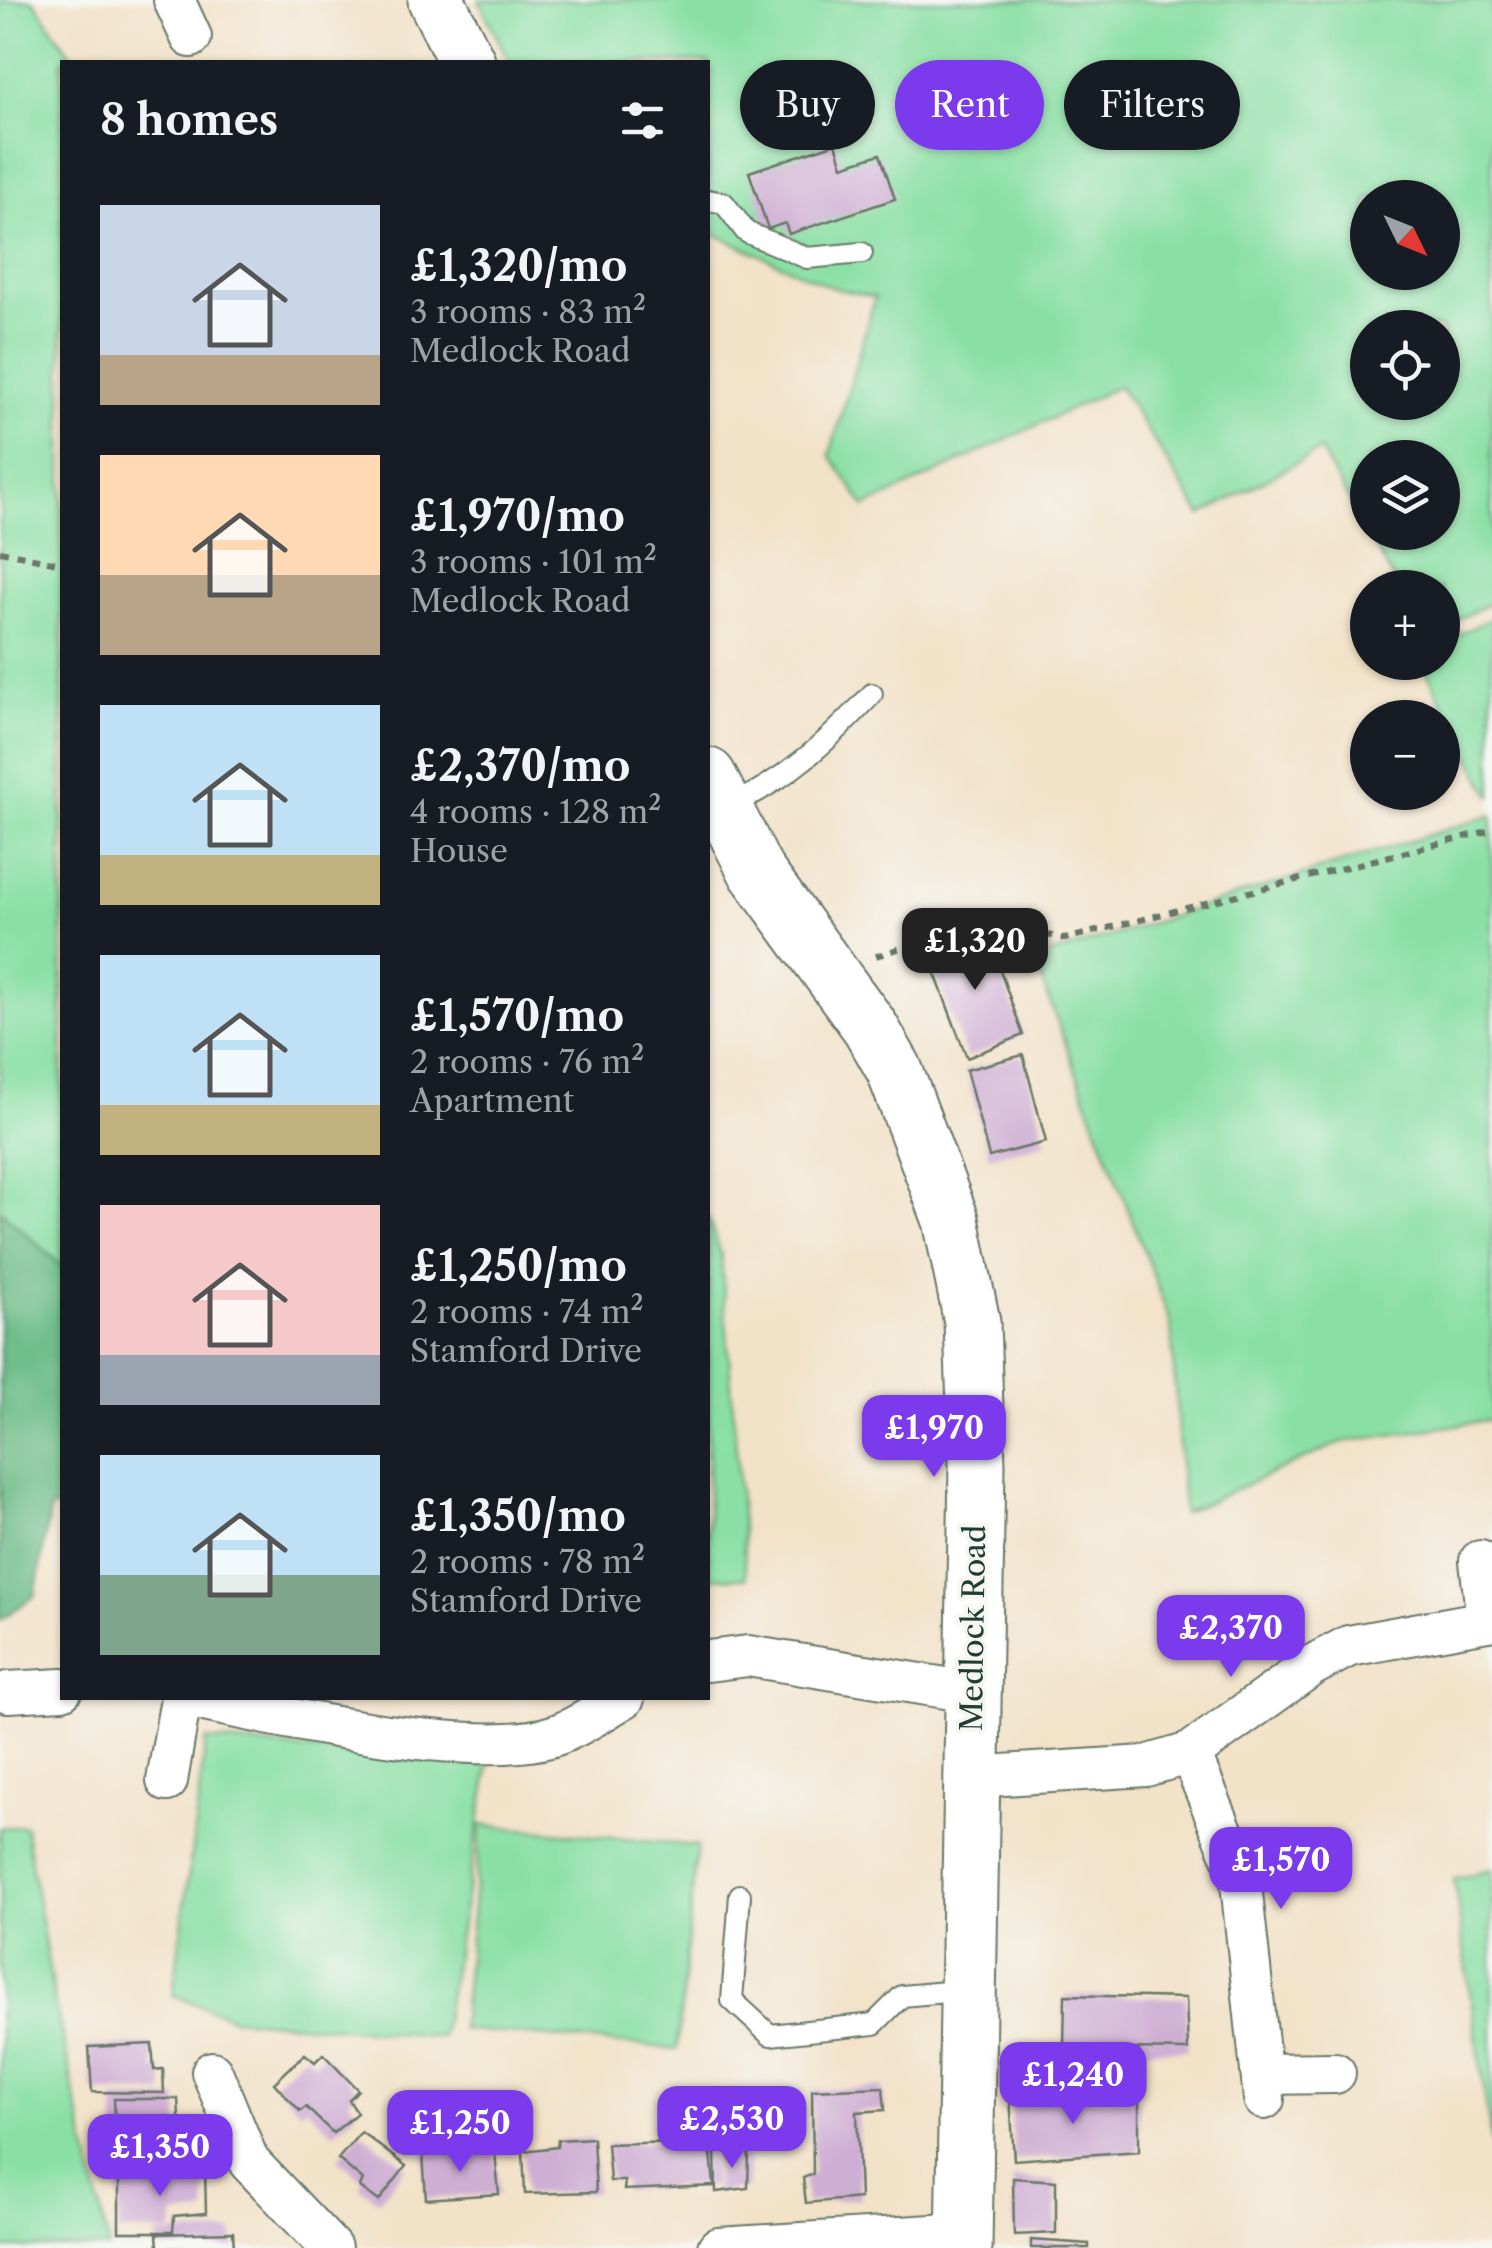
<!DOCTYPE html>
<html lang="en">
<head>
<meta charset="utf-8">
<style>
  body { margin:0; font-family:"Libre Caslon Text",serif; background:#20242c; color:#f1f3f6; height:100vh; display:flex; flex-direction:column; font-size:38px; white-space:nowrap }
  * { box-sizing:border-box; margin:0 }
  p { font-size:32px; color:#9ea1a6 }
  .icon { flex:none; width:55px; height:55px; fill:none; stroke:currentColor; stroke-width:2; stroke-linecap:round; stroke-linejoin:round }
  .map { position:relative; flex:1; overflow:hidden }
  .panel { position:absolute; left:60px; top:60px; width:650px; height:1640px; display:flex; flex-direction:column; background:#171b24; border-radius:0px; box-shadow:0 2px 8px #0004 }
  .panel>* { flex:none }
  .guide { position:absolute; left:740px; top:60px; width:600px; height:90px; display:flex; gap:20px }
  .needle { width:65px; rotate:133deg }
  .controls { position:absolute; left:1350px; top:180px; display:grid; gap:20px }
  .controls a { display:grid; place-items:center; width:110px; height:110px; border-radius:50%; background:#171b24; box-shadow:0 2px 8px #0004; font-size:50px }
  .price { position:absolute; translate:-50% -85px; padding:0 22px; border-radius:20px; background:#7c3aed; color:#fff; font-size:32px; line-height:65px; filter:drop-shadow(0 2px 5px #0008) }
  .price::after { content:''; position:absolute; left:50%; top:60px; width:30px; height:22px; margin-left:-15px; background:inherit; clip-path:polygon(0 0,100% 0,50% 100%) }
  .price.current { background:#222; color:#fff }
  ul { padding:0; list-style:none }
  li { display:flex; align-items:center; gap:30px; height:250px; padding:0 40px }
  li span { display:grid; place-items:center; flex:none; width:280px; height:200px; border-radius:0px; color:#555 }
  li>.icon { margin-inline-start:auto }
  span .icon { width:120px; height:120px; fill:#fffc; stroke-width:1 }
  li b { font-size:42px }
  h2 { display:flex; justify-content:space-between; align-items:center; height:120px; padding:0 40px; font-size:42px }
  .chip { padding:0 35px; border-radius:45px; background:#171b24; box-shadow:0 2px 8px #0004; font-size:35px; line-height:90px }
  .chip.current { background:#7c3aed; color:#fff }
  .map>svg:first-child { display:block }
  .green { fill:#8ae0a4; stroke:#548e6c; stroke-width:2.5; fill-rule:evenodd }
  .forest { fill:#6fbe8a; stroke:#477e5f; stroke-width:2.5 }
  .building { fill:#cfaed4 }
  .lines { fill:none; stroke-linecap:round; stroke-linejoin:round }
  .lane-casing { stroke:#697768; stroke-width:24 }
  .street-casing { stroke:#697768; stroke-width:44 }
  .secondary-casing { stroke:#697768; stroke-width:59 }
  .path { stroke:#697768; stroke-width:6; stroke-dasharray:8 8; stroke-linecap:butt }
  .lane { stroke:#fff; stroke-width:20 }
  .street { stroke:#fff; stroke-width:40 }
  .secondary { stroke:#fff; stroke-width:55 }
  .labels { text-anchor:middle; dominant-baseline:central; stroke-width:8; stroke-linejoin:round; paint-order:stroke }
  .street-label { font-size:30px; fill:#1f3d34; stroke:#f6f6f2 }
</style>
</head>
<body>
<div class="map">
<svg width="1492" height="2248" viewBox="0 0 1492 2248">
  <rect width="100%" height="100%" fill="#f6f6f2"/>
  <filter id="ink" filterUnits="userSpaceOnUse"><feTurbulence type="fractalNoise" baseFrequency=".01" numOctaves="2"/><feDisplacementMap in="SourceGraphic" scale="20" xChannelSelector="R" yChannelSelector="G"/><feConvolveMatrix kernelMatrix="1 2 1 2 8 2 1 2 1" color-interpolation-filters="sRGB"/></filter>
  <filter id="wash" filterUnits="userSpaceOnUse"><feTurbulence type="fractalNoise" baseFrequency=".0048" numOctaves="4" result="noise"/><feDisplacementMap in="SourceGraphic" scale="40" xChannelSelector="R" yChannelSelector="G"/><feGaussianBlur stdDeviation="2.25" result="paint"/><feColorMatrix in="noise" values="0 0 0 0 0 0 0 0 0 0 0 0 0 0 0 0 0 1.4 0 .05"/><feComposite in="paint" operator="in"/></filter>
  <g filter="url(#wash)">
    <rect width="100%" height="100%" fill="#f2e2c8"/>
    <g class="green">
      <path d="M0 0H33L76 62H62V1266L0 1210Z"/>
      <path d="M479 0H1492V602L1443 627 1442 588 1398 587 1320 450 1201 515 1119 386 865 507 830 455 875 297 833 288 708 231V62H509ZM1368 198H1442V272H1368ZM1368 328H1442V402H1368ZM1368 458H1442V532H1368Z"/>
      <path d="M1492 618V798L1422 663 1442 662 1443 642Z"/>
      <path d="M1492 815V1420L1342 1442 1183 1513 1171 1323 1034 960Z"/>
      <path d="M708 1217 721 1255 746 1578 708 1577Z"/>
      <path d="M206 1740 489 1766 441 2037 233 2018 173 1995Z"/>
      <path d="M481 1825 697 1846 677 2049 461 2029Z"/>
      <path d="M25 1826 54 1999 109 2248H0V1828Z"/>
      <path d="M1492 1870V2147L1454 1879Z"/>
    </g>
    <path class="forest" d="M0 1210 62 1266V1506L50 1509 35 1596 0 1620Z"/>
    <g id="blocks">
      <g class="building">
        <path d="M836 143 843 166 880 154 895 199 789 234 785 223 768 229 749 172Z"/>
        <path d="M987 934 1023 1035 967 1058 926 950 969 935Z"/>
        <path d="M1023 1055 1046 1142 989 1157 966 1070Z"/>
        <path d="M1065 1995 1186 1998 1188 2050 1064 2048Z"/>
        <path d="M152 2044 154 2070 163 2069 164 2093 92 2092 89 2047Z"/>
        <path d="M305 2054 315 2062 323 2054 358 2090 349 2100 357 2113 333 2133 306 2107 300 2111 274 2083Z"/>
        <path d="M883 2087 885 2110 857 2112 860 2198 806 2203 803 2178 813 2174 812 2090Z"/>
        <path d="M1010 2096 1139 2100V2151L1014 2160Z"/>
        <path d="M114 2099H178L181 2147 194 2151V2162L117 2166Z"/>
        <path d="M361 2132 406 2166 379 2201 360 2187 363 2180 338 2159Z"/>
        <path d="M593 2138 596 2192 525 2194 523 2151 557 2147 558 2140Z"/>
        <path d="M710 2141 714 2186 624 2190 625 2181H610L607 2144Z"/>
        <path d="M495 2152 499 2194 426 2199 423 2153Z"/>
        <path d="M715 2152H749L748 2188 716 2192Z"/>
        <path d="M205 2169 206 2213 174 2216 173 2232H119V2173Z"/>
        <path d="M1013 2178 1056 2181V2233L1014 2235Z"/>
        <path d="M233 2232 234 2248H158L157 2234Z"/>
        <path d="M1031 2240 1089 2244V2248H1031Z"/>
      </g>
    </g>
  </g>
  <g filter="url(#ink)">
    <use href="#blocks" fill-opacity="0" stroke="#697768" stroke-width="2.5"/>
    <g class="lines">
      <defs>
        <g id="lane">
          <path d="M708 200 724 203 746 232 807 258 862 253"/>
          <path d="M725 808C785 781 828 742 872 694"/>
          <path d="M740 1895 732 2000 770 2035 874 2024 902 1996 968 1990"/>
        </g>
        <g id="street">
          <path d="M174 0 191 37"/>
          <path d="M1480 1561 1487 1621"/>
          <path d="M708 1661 748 1656 970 1692"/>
          <path d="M8 1692 62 1689"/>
          <path d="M190 1698C273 1716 480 1762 556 1735 579 1727 603 1710 624 1698"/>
          <path d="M1190 1753 1240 1874 1264 2099"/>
          <path d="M971 1777 1146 1766 1190 1753 1311 1666 1349 1646 1492 1620"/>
          <path d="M167 1781 181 1698"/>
          <path d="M212 2072 249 2162 331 2248"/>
          <path d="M1262 2074 1335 2073"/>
          <path d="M718 2248 966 2233"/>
        </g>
        <g id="secondary">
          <path d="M436 0 467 62"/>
          <path d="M708 776 756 871 870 1027 894 1069 951 1220 972 1322 977 1465 964 2248"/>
        </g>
      </defs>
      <use href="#lane" class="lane-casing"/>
      <use href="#street" class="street-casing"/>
      <use href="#secondary" class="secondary-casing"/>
      <g class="path">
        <path d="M0 551 62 564"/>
        <path d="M876 956 985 921 1065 939 1492 830"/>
      </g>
      <use href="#lane" class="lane"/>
      <use href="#street" class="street"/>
      <use href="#secondary" class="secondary"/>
    </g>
  </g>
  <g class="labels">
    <g class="street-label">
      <text transform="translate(973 1628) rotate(-89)">Medlock Road</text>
    </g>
  </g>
</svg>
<div class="controls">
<a><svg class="needle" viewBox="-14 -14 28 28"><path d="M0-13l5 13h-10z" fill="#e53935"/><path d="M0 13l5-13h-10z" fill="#9ea1a6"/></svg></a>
<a><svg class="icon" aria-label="locate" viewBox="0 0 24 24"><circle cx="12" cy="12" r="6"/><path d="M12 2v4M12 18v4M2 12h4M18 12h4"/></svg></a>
<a><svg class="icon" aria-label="layers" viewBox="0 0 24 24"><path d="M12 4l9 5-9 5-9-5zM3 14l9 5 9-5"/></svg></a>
<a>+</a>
<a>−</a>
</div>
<b class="price current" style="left:975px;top:993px">£1,320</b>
<b class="price" style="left:934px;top:1480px">£1,970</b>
<b class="price" style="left:1231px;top:1680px">£2,370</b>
<b class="price" style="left:1281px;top:1912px">£1,570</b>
<b class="price" style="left:1073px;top:2127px">£1,240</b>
<b class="price" style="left:732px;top:2171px">£2,530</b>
<b class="price" style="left:460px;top:2175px">£1,250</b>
<b class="price" style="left:160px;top:2199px">£1,350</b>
<div class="guide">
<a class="chip">Buy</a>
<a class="chip current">Rent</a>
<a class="chip">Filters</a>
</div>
<section class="panel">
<h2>8 homes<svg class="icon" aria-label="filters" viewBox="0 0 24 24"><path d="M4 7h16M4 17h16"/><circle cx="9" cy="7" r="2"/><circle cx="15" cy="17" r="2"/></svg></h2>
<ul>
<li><span style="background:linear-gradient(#c9d6e8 75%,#b9a48a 0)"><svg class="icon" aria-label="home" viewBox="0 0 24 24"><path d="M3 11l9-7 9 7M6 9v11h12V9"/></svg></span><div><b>£1,320/mo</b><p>3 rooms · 83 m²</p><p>Medlock Road</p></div></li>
<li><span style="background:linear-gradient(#ffd9b3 60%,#b9a48a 0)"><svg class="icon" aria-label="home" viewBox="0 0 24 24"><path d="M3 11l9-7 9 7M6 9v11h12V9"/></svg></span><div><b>£1,970/mo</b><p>3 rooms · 101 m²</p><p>Medlock Road</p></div></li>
<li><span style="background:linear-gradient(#bfe0f5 75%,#c2b280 0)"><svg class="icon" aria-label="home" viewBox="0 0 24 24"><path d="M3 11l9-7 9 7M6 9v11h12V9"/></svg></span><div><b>£2,370/mo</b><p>4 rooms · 128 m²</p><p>House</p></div></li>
<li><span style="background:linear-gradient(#bfe0f5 75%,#c2b280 0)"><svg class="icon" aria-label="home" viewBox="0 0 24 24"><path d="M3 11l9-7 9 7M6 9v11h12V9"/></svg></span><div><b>£1,570/mo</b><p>2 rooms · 76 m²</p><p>Apartment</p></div></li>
<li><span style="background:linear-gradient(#f6c9c9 75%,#9aa5b1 0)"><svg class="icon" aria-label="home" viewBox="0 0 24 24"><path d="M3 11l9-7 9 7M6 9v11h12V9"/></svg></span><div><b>£1,250/mo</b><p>2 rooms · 74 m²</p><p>Stamford Drive</p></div></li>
<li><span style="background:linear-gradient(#bfe0f5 60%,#7fa58c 0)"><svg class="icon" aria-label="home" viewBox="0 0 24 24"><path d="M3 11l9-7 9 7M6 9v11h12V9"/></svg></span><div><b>£1,350/mo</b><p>2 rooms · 78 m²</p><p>Stamford Drive</p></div></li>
</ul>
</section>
</div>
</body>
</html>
